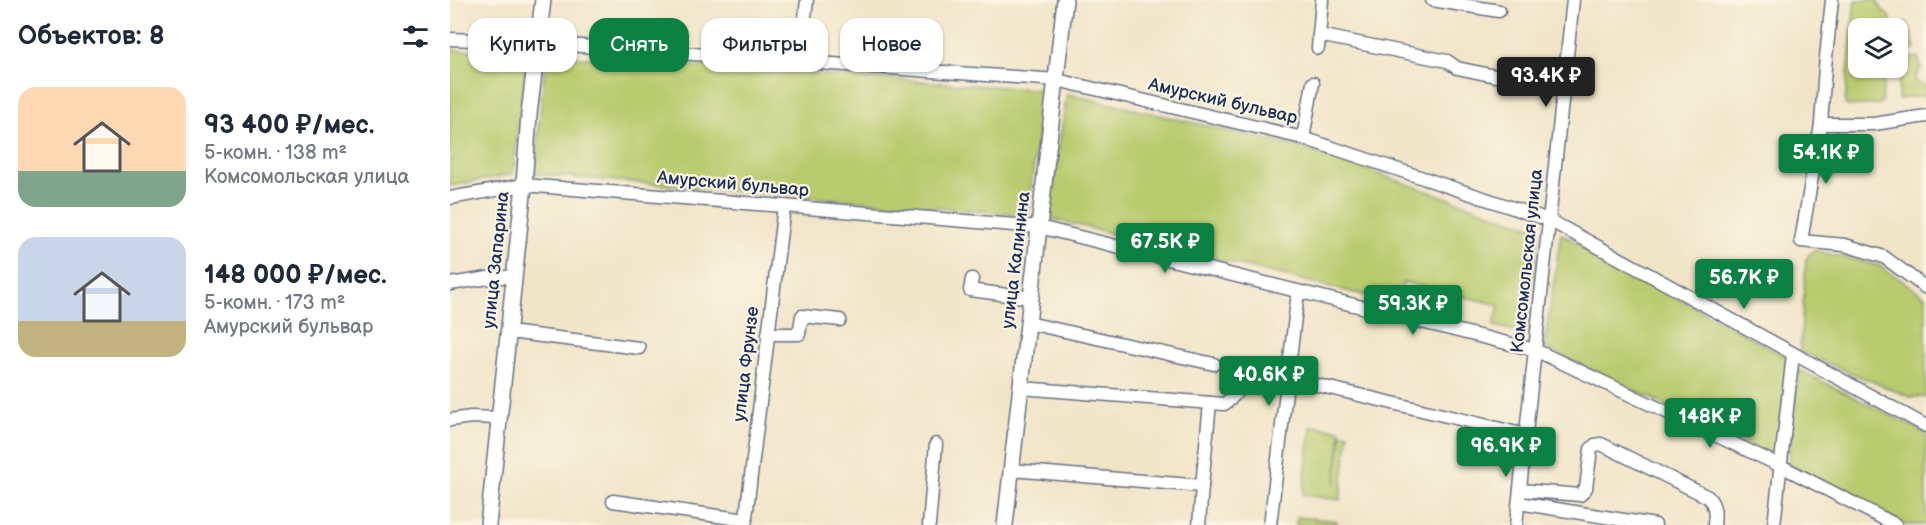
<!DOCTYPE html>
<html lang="ru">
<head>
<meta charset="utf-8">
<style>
  body { margin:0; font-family:"Balsamiq Sans",sans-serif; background:#f2f2f3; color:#1f2937; height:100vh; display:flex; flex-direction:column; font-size:22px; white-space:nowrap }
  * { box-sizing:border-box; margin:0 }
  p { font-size:20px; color:#747a83 }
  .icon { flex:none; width:33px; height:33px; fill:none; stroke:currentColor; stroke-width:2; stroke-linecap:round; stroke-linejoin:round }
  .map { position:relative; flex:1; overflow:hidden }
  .drawer { display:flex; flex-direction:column; background:#fff; width:450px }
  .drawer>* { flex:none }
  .hud { position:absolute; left:18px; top:18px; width:570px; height:54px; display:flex; gap:12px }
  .tools { position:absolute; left:1398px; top:18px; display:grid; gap:12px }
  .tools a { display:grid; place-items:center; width:60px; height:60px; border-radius:12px; background:#fff; box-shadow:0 2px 4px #0004; font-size:30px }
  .price { position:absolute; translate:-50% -51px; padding:0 14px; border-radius:6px; background:#0b8043; color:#fff; font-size:20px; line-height:39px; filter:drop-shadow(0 2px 3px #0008) }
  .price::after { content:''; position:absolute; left:50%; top:36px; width:18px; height:14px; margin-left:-9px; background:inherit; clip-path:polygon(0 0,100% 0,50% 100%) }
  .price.current { background:#222; color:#fff }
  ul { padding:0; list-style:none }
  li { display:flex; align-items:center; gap:18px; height:150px; padding:0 18px }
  li span { display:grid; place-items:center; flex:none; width:168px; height:120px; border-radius:18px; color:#555 }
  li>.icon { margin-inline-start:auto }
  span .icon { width:72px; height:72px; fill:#fffc; stroke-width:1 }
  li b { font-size:26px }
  h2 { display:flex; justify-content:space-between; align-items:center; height:72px; padding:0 18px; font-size:26px }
  .chip { padding:0 21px; border-radius:18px; background:#fff; box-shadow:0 2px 4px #0004; font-size:21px; line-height:54px }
  .chip.current { background:#0b8043; color:#fff }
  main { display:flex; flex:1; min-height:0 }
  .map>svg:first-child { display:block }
  .green { fill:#b9cb6e; stroke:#6a7d66; stroke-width:1.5 }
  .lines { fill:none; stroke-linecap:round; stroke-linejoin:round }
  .minor-casing { stroke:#666f83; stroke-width:15 }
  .major-casing { stroke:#666f83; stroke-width:18 }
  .minor { stroke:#fff; stroke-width:12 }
  .major { stroke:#fff; stroke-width:15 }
  .labels { text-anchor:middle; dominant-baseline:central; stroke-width:4.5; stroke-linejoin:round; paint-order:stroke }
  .street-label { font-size:18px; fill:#1b2f5e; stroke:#fcf5e5 }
</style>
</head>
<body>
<main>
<section class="drawer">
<h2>Объектов: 8<svg class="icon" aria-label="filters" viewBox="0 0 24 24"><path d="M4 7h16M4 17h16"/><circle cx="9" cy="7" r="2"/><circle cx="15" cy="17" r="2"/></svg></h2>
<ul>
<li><span style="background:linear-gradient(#ffd9b3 70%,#7fa58c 0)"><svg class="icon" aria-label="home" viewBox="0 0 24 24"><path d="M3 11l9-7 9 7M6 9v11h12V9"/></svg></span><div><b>93 400 ₽/мес.</b><p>5-комн. · 138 m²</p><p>Комсомольская улица</p></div></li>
<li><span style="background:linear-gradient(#c9d6e8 70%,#c2b280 0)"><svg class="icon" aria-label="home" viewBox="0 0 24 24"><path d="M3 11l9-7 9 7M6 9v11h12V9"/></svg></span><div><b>148 000 ₽/мес.</b><p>5-комн. · 173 m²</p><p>Амурский бульвар</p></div></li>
</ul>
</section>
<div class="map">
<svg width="1476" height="525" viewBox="0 0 1476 525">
  <rect width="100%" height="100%" fill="#fcf5e5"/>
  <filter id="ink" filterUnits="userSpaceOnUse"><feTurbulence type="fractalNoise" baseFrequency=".0167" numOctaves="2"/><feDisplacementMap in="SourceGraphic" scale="12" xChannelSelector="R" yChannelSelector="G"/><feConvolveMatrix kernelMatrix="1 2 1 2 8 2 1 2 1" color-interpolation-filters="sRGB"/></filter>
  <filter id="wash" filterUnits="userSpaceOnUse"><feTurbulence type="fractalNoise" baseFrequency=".008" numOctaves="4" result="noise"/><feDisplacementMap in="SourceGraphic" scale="24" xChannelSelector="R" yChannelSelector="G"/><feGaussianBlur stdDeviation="1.35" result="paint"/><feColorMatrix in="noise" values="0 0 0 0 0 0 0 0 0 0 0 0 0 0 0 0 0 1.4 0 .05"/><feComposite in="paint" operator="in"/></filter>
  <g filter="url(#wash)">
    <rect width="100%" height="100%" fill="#f1e5c8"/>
    <g class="green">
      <path d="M1405 0H1426L1434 12 1441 18 1440 28H1408V68H1435L1432 101 1429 104 1397 106 1395 104Z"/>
      <path d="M1454 23H1458L1465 49 1457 51 1452 48Z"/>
      <path d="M0 50 77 53 63 174 0 186Z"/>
      <path d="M96 55 594 90 577 215 84 174Z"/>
      <path d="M1468 57 1471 68 1465 78 1467 83 1476 86V96L1448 99 1450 64 1453 59Z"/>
      <path d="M617 94 854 148 1089 230 1078 334 1044 326 1049 305 953 282 947 303 598 218Z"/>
      <path d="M1111 234 1338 358 1326 458 1094 347Z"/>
      <path d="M1363 250 1430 266 1476 297V397H1460L1350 352 1356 259Z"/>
      <path d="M1349 370 1476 433V525H1455L1338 464Z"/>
      <path d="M861 426 891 430 885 485 892 433 899 434 890 500 853 495Z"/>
      <path d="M847 517 887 521 886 525H846Z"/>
    </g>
  </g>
  <g filter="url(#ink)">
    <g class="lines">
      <defs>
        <g id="minor">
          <path d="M982 0 1049 11"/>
          <path d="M1382 0 1375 67 1371 124 1351 241 1395 245 1434 257 1476 288"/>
          <path d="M354 26 357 0"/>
          <path d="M869 35 997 61 1007 68 1050 77"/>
          <path d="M0 39 89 43 607 80 853 138 1099 220 1476 426"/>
          <path d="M868 48 872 0"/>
          <path d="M1371 124H1424L1476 116"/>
          <path d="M853 138 863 83"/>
          <path d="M0 198 74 185 589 227 1085 350 1331 466 1446 525"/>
          <path d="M522 279 520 290 581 298"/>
          <path d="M0 284 45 277H64"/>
          <path d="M578 323 764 364"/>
          <path d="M59 332 189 348"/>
          <path d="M318 334H349L352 316 390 320"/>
          <path d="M778 368 804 375"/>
          <path d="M571 388 774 404C788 397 791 378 804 375 811 373 829 377 838 378L1076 435"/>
          <path d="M0 420 21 417 49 418"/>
          <path d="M562 470 752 486 760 403"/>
          <path d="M1070 490 1130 495 1136 488 1141 449 1145 445 1151 444 1258 497C1266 506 1265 514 1264 525"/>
          <path d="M163 501 296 520"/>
          <path d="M1069 503 1205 525"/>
          <path d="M295 525 334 206"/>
          <path d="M479 525 486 444"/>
          <path d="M749 525 752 486"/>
          <path d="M820 525 848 292"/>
          <path d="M1066 525 1123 0"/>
          <path d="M1324 525 1343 354"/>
        </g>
        <g id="major">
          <path d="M38 525 74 185 79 114 93 0"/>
          <path d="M555 525 615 0"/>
        </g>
      </defs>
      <use href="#minor" class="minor-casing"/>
      <use href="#major" class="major-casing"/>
      <use href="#minor" class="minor"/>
      <use href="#major" class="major"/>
    </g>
  </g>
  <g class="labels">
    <g class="street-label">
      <text transform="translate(773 101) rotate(13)">Амурский бульвар</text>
      <text transform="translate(283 184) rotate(5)">Амурский бульвар</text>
      <text transform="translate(46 260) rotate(-84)">улица Запарина</text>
      <text transform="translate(566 260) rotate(-83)">улица Калинина</text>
      <text transform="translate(1077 261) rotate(-84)">Комсомольская улица</text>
      <text transform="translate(296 364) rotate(-83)">улица Фрунзе</text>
    </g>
  </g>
</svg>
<div class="tools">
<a><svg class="icon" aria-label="layers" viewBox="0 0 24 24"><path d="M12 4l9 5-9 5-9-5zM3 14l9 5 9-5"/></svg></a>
</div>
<b class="price current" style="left:1096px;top:108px">93.4K ₽</b>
<b class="price" style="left:1376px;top:185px">54.1K ₽</b>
<b class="price" style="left:715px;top:274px">67.5K ₽</b>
<b class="price" style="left:1294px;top:310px">56.7K ₽</b>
<b class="price" style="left:963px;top:336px">59.3K ₽</b>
<b class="price" style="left:819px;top:407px">40.6K ₽</b>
<b class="price" style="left:1260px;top:449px">148K ₽</b>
<b class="price" style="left:1056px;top:478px">96.9K ₽</b>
<div class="hud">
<a class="chip">Купить</a>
<a class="chip current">Снять</a>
<a class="chip">Фильтры</a>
<a class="chip">Новое</a>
</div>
</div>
</main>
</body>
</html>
